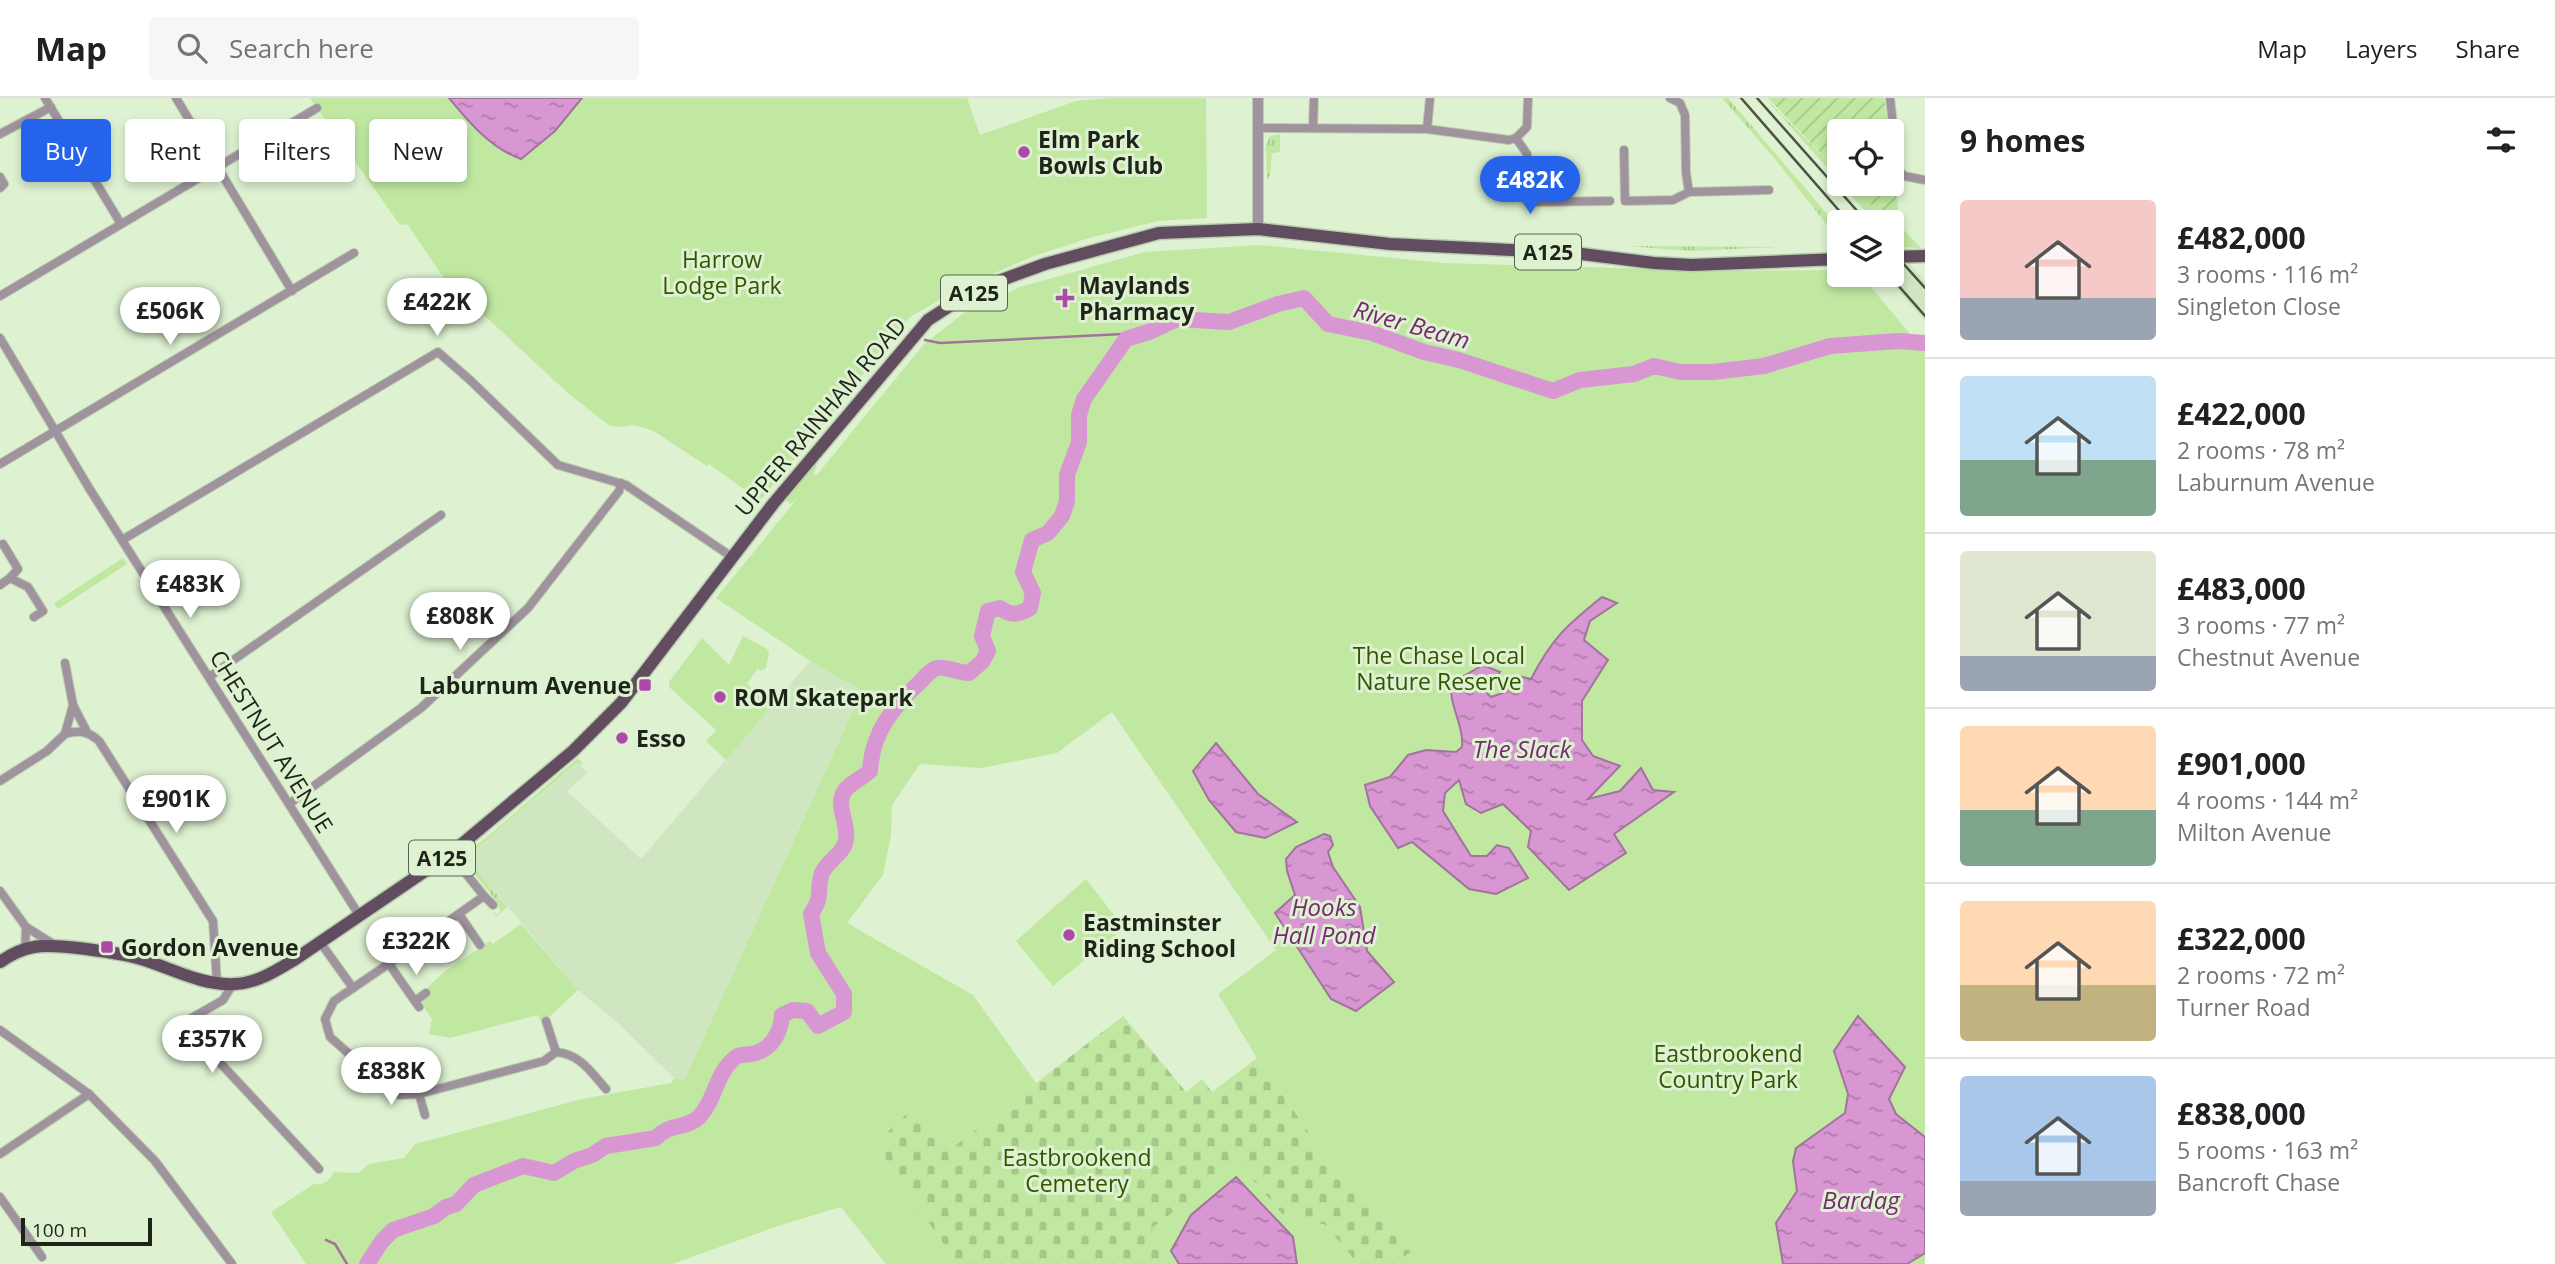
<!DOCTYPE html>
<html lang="en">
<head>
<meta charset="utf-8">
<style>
  body { margin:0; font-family:"Open Sans",sans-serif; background:#f6f6f6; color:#202124; height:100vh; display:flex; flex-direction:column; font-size:26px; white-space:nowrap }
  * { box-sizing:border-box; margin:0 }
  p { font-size:23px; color:#757577 }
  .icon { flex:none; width:38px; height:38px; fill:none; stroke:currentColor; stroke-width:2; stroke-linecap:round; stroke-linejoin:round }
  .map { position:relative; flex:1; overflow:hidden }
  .side { display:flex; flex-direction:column; background:#fff; width:630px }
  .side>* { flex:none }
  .guide { position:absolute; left:21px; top:21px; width:665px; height:63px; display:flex; gap:14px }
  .buttons { position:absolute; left:1827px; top:21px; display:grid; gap:14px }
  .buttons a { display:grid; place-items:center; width:77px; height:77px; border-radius:7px; background:#fff; box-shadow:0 4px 10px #0003; font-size:35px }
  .scale { position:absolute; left:21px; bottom:18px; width:131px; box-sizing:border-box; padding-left:7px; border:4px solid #1e2419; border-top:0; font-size:19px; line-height:24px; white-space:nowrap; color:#1e2419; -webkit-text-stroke:5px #def1d1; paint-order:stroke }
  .price { position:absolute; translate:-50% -60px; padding:0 16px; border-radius:24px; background:#fff; color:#222; font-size:23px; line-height:46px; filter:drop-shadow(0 2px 4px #0008) }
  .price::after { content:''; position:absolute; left:50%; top:42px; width:21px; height:16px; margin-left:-10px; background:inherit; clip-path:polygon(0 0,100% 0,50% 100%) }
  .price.on { background:#2563eb; color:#fff }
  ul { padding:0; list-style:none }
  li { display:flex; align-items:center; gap:21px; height:175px; padding:0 35px }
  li+li { border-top:2px solid #e0e0e0 }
  li span { display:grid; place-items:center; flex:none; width:196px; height:140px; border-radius:7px; color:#555 }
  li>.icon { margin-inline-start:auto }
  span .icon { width:84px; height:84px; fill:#fffc; stroke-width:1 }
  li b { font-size:30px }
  h2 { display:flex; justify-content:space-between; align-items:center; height:84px; padding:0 35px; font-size:30px }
  .pill { padding:0 24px; border-radius:7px; background:#fff; box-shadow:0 4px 10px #0003; font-size:24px; line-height:63px }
  .pill.on { background:#2563eb; color:#fff }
  header { display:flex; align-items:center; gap:42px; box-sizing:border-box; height:98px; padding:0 35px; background:#fff; border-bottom:2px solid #e0e0e0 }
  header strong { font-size:33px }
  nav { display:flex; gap:38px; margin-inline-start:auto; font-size:24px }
  .search { width:490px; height:63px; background:#f6f6f6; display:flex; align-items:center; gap:18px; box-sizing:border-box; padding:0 24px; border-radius:7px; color:#757577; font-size:26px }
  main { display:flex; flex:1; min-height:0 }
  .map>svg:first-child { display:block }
  .built { fill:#d0e6c1 }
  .grass { fill:url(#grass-tufts) }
  .forest { fill:url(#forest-firs) }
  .cemetery { fill:url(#cemetery-stones) }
  .park { fill:#c0e8a1 }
  .garden { fill:url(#garden-furrows) }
  .water { fill:url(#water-ripples); stroke:#a0749b; stroke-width:2 }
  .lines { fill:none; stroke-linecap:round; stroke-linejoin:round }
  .stream { stroke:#a0749b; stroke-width:2.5 }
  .river { stroke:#d896d3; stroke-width:16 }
  .minor-casing { stroke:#bbccb0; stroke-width:10 }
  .tertiary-casing { stroke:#bbccb0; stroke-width:12 }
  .primary-casing { stroke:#bbccb0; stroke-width:15 }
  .minor { stroke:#9f939e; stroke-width:8 }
  .tertiary { stroke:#9f939e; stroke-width:10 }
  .primary { stroke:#614d5f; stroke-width:12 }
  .rail { stroke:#4b5444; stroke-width:2.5 }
  .poi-dot { fill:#af48ab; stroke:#def1d1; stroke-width:2.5 }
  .labels { text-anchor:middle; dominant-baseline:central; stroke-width:6; stroke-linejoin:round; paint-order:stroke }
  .shield { fill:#def1d1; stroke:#586250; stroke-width:2 }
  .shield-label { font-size:21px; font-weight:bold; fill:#1e2419 }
  .poi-label { font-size:23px; font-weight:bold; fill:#1e2419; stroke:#def1d1; text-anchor:start }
  .park-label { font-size:23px; fill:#325600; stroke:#def1d1 }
  .street-label { font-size:23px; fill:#1e2419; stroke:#def1d1 }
  .water-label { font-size:24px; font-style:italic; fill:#762973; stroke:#def1d1 }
</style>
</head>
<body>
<header>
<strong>Map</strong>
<div class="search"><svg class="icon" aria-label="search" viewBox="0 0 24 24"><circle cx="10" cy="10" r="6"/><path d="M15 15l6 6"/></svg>Search here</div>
<nav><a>Map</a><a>Layers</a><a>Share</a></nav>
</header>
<main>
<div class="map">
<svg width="1925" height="1166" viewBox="0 0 1925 1166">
  <defs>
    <pattern id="grass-tufts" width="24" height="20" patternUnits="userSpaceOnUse" patternTransform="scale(1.75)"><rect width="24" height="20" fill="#c0e8a1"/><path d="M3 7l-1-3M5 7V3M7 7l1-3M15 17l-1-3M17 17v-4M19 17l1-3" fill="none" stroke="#a5c78a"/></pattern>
    <pattern id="forest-firs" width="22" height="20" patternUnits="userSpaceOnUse" patternTransform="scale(1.75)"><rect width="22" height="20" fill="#c0e8a1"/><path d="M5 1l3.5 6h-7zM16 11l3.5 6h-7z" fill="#a5c78a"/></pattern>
    <pattern id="cemetery-stones" width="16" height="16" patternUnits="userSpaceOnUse" patternTransform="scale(1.75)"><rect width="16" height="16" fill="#c0e8a1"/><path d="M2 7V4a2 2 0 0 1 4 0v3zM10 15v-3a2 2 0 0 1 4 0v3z" fill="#a5c78a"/></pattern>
    <pattern id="garden-furrows" width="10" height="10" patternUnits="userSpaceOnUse" patternTransform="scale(1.75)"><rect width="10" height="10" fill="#c0e8a1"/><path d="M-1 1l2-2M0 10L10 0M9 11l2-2" fill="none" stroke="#a5c78a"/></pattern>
    <pattern id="water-ripples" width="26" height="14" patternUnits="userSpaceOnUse" patternTransform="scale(1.75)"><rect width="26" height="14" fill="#d896d3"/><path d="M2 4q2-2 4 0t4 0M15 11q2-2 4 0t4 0" fill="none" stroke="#af7aaa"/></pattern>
  </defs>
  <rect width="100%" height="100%" fill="#def1d1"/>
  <g class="built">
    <path d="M1892 150H1895L1925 183V223L1884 177H1892Z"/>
    <path d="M810 563 862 593 684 983 674 980 617 924 578 892 466 759 578 665 587 675 567 693 641 761Z"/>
  </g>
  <g class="grass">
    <path d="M1722 0H1728L1839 130V142L1774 60Z"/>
    <path d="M1765 0 1839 74V83Z"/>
    <path d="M1280 36V54L1272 55 1270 77 1267 82 1266 47 1270 38Z"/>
    <path d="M1841 86H1851L1888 124H1875Z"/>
    <path d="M1892 128 1901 137 1900 128 1921 150 1897 149 1892 143Z"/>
    <path d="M1627 148 1778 149 1690 153Z"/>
    <path d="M123 460 127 466 58 511 54 505Z"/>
    <path d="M578 660 583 665 580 667 577 665 466 759 507 809 496 819 492 813 496 817 501 813 497 808 499 806 466 765 464 756 486 740Z"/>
  </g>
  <path class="forest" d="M815 366 817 369 813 376 822 379 806 395 790 406 786 402 803 375Z"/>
  <path class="cemetery" d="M1123 918 1186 994 1202 981 1212 994 1257 960 1338 1076 1412 1146 1411 1154 1394 1166H1358L1325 1127 1282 1116 1239 1066 1152 1130 1172 1166H957L885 1061 881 1040 913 1009 952 1050Z"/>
  <g class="park">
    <path d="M310 0H967L980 37 1076 3 1110 0H1206L1207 120 1158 123 1089 140 1031 159 953 194 910 219 760 403 709 366 707 368 652 332 634 327 622 329 610 328 570 297 444 180 407 126 400 127Z"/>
    <path d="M1260 147 1444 165 1720 173 1839 172V177H1861L1925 254V1166H1394L1411 1154V1146L1338 1076 1257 960 1218 896 1276 852 1112 614 1057 655 981 670 920 666 892 707 891 737 883 777 847 825 973 897 1036 985 952 1050 913 1010 881 1040 885 1061 957 1166H886L841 1109 781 1127 672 1166H306L271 1114 314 1086C325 1087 329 1083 334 1074L359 1075 369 1066 404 1060 415 1046 582 1001 671 985 674 980 684 983 862 593 810 563 716 500 924 246 968 212 1020 189 1145 154Z"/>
    <path d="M743 538 766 550 769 554 766 570 761 573 757 571 747 586 771 609 726 662 706 643 716 632 669 589V584L702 540 729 567Z"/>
    <path d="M1086 781 1124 830 1053 888 1016 843Z"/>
    <path d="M521 826 578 892 547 921 540 922 538 917 450 940 429 936 432 921 422 906 424 900 430 896 427 890 444 874 490 843 493 846Z"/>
    <path d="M1239 1066 1282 1116 1325 1127 1358 1166H1172L1152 1130Z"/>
  </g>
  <g class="garden">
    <path d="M1768 0H1884L1889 33H1839V74Z"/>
    <path d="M1892 59 1900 128 1901 138 1892 128V124H1888L1851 86H1892Z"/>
  </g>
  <g class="water">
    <path d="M449 0H582L555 33 521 61C490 50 469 24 449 0Z"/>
    <path d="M1602 499 1617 505 1590 523 1584 542 1608 562 1582 603V642L1593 658 1620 668 1588 701 1620 693 1641 670 1653 692 1674 694 1614 736 1626 755 1569 792 1528 749 1531 733 1503 706 1481 715 1466 706 1459 682 1445 695 1443 713 1471 758H1487L1497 747 1509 750 1528 780 1496 796 1469 791 1412 744 1398 750 1370 708 1365 687 1390 679 1408 657 1426 652 1456 654 1462 649C1464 627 1449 608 1451 585L1483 567 1500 574 1486 594 1491 599 1503 595 1509 580 1518 578 1531 581C1552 540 1567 527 1602 499Z"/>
    <path d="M1216 645 1258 696 1297 724 1265 740 1236 734 1209 702 1193 673Z"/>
    <path d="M1324 736 1330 738 1333 747 1328 754 1333 769 1360 809 1367 853 1394 884 1356 913 1331 901 1275 815 1295 797 1287 773 1286 761 1296 749Z"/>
    <path d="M1858 918 1905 969 1889 1001 1896 1016 1925 1039V1155L1907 1166H1783L1776 1125 1797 1093 1793 1063 1796 1050 1845 1015 1848 996 1834 953Z"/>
    <path d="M1236 1079 1293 1139 1297 1166H1179L1171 1153 1191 1117Z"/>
  </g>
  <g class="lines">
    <g class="stream">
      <path d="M925 242 940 245 1144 235"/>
      <path d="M326 1142 335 1146 347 1166"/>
    </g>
    <path class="river" d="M367 1166 382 1143 393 1132 434 1118 446 1109 456 1106 474 1087 523 1068 554 1075 574 1063 592 1057 606 1048 656 1040C669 1025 687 1031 699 1019 716 1002 715 975 736 959 740 956 746 957 752 956 771 952 781 935 782 917L793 912 807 913 818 928 844 914V896L818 855 811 816C824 797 816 792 822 775 827 762 844 757 846 741 849 724 832 703 848 689 855 683 863 679 870 673 872 634 893 609 920 584 925 579 930 572 937 570 947 568 958 575 969 575L982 564 988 553 982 538 988 513 1000 510C1011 518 1018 517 1030 510L1033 495 1023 474 1032 442 1048 435 1062 418 1067 403V377L1079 344V317L1084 301 1126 241 1149 234 1177 221 1229 224 1278 206 1304 200 1328 226 1372 235 1424 254 1459 262 1553 293 1580 282 1634 276 1654 268 1680 274H1713L1764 268 1830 248 1898 243 1925 245"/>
    <defs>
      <g id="minor">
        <path d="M45 0 121 126"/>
        <path d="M176 0 292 193"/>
        <path d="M1670 0 1680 5 1685 17 1686 75 1689 94 1769 92"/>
        <path d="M1890 0 1898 71 1904 78 1925 82"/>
        <path d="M1258 30 1427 31 1509 42 1516 40 1527 29 1528 0"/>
        <path d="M1313 30 1314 0"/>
        <path d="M1427 31 1430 0"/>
        <path d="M0 36 51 9"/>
        <path d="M1516 40 1527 56 1528 104 1610 103"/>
        <path d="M1624 52 1625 103 1673 102 1689 94"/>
        <path d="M0 79 4 86 0 90"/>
        <path d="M0 198 317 10"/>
        <path d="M0 240 89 390 359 817"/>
        <path d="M0 366 354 155"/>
        <path d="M122 442 438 254 470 282 558 367 626 387 732 459"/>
        <path d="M3 446 18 471 10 480"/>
        <path d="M0 487 10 480 28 489 43 513 34 519"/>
        <path d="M65 565 73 607 87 634"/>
        <path d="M209 579 441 417"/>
        <path d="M73 607 65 636C79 632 88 633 99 643L213 823 217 885"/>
        <path d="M0 683 47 653 65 636"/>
        <path d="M289 706 421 610 528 510 619 393 621 385"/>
        <path d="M0 793 26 829 25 852"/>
        <path d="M484 798 493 807"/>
        <path d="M459 816 480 847"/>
        <path d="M26 829 53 846"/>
        <path d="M320 844 353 890"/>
        <path d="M409 851 484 798 450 756"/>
        <path d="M403 856 334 903 325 921 330 939 391 993 400 997 419 996 544 963 556 954C580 956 591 974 606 991"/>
        <path d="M389 866 419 909"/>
        <path d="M233 886 223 902 183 925 319 1071"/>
        <path d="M415 903 426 895"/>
        <path d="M546 923 556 954"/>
        <path d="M0 932 89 996 155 1063 232 1166"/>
        <path d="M419 996 425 1017"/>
        <path d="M0 1056 89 996"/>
        <path d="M0 1099 42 1159"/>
      </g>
      <path id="tertiary" d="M1258 131V0"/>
      <g id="primary">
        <path d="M1892 159 1925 158"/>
        <path d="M0 864C10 857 22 851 34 849 55 845 121 855 141 861 171 870 202 888 235 886 257 885 276 873 294 862L450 756 573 653 621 605 773 406 928 222 962 200 999 183 1045 166 1159 135 1258 131 1390 146 1574 155 1654 165 1692 167 1839 161"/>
      </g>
    </defs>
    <use href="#minor" class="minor-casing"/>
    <use href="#tertiary" class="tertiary-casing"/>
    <use href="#primary" class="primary-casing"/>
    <use href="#minor" class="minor"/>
    <use href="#tertiary" class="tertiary"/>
    <use href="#primary" class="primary"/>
    <g class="rail">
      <path d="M1741 0 1849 124"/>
      <path d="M1757 0 1867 124"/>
      <path d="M1892 153 1925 190"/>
      <path d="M1889 177 1925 218"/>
    </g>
  </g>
  <g class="poi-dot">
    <circle cx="1024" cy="54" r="7"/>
    <path d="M1061.5 189.5h7v7h7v7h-7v7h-7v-7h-7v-7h7z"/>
    <rect x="638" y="580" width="14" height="14" rx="3.5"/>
    <circle cx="720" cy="599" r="7"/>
    <circle cx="622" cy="640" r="7"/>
    <circle cx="1069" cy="837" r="7"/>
    <rect x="100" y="842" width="14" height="14" rx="3.5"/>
  </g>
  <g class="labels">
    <g class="shield">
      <rect x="1515" y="136.5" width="66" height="35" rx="5"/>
      <rect x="941" y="177.5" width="66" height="35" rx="5"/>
      <rect x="409" y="742.5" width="66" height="35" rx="5"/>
    </g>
    <g class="shield-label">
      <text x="1548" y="154">A125</text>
      <text x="974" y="195">A125</text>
      <text x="442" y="760">A125</text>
    </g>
    <g class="poi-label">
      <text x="1038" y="41">Elm Park<tspan x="1038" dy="26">Bowls Club</tspan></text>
      <text x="1079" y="187">Maylands<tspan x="1079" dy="26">Pharmacy</tspan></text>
      <text x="631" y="587" text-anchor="end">Laburnum Avenue</text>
      <text x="734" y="599">ROM Skatepark</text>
      <text x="636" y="640">Esso</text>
      <text x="1083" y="824">Eastminster<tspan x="1083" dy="26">Riding School</tspan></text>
      <text x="121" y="849">Gordon Avenue</text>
    </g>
    <g class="park-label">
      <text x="722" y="161">Harrow<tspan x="722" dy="26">Lodge Park</tspan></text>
      <text x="1439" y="557">The Chase Local<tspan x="1439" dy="26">Nature Reserve</tspan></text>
      <text x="1728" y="955">Eastbrookend<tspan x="1728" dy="26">Country Park</tspan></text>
      <text x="1077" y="1059">Eastbrookend<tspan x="1077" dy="26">Cemetery</tspan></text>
    </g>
    <g class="street-label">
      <text transform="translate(820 318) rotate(-50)">UPPER RAINHAM ROAD</text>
      <text transform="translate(272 643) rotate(58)">CHESTNUT AVENUE</text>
    </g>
    <g class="water-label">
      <text transform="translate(1412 226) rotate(16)">River Beam</text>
      <text x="1522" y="650">The Slack</text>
      <text x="1324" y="808">Hooks<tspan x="1324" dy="28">Hall Pond</tspan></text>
      <text x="1861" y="1101">Bardag</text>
    </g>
  </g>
</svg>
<div class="buttons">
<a><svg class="icon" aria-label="locate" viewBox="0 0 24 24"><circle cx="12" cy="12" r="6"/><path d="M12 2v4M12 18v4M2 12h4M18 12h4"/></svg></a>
<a><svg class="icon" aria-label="layers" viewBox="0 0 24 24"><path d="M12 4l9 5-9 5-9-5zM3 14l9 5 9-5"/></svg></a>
</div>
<div class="scale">100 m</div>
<b class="price on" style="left:1530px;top:118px">£482K</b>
<b class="price" style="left:437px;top:240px">£422K</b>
<b class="price" style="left:170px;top:249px">£506K</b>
<b class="price" style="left:190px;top:522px">£483K</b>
<b class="price" style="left:460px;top:554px">£808K</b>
<b class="price" style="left:176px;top:737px">£901K</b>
<b class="price" style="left:416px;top:879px">£322K</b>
<b class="price" style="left:212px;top:977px">£357K</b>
<b class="price" style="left:391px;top:1009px">£838K</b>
<div class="guide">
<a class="pill on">Buy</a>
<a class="pill">Rent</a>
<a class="pill">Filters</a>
<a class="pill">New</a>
</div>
</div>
<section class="side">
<h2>9 homes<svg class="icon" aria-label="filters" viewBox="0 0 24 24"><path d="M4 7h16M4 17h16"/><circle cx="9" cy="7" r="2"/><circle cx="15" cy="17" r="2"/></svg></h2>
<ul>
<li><span style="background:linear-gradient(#f6c9c9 70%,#9aa5b1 0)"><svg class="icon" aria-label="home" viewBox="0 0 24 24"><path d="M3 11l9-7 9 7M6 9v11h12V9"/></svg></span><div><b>£482,000</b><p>3 rooms · 116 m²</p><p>Singleton Close</p></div></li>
<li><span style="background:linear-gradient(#bfe0f5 60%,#7fa58c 0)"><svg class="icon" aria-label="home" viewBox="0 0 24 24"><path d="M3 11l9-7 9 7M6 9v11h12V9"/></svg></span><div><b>£422,000</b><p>2 rooms · 78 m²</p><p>Laburnum Avenue</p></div></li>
<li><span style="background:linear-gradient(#dfe7d0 75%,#9aa5b1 0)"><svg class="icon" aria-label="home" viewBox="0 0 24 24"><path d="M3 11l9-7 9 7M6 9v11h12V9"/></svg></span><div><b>£483,000</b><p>3 rooms · 77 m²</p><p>Chestnut Avenue</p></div></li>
<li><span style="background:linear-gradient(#ffd9b3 60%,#7fa58c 0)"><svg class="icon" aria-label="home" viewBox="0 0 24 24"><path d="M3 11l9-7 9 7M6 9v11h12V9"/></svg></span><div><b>£901,000</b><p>4 rooms · 144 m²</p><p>Milton Avenue</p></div></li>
<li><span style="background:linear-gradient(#ffd9b3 60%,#c2b280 0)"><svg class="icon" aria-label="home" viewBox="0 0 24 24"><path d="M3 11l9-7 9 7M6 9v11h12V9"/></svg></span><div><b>£322,000</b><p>2 rooms · 72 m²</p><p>Turner Road</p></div></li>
<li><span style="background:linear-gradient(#a9c7e8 75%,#9aa5b1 0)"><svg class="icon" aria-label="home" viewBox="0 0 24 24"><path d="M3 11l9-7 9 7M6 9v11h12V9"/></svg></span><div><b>£838,000</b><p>5 rooms · 163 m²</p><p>Bancroft Chase</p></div></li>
</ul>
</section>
</main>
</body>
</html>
